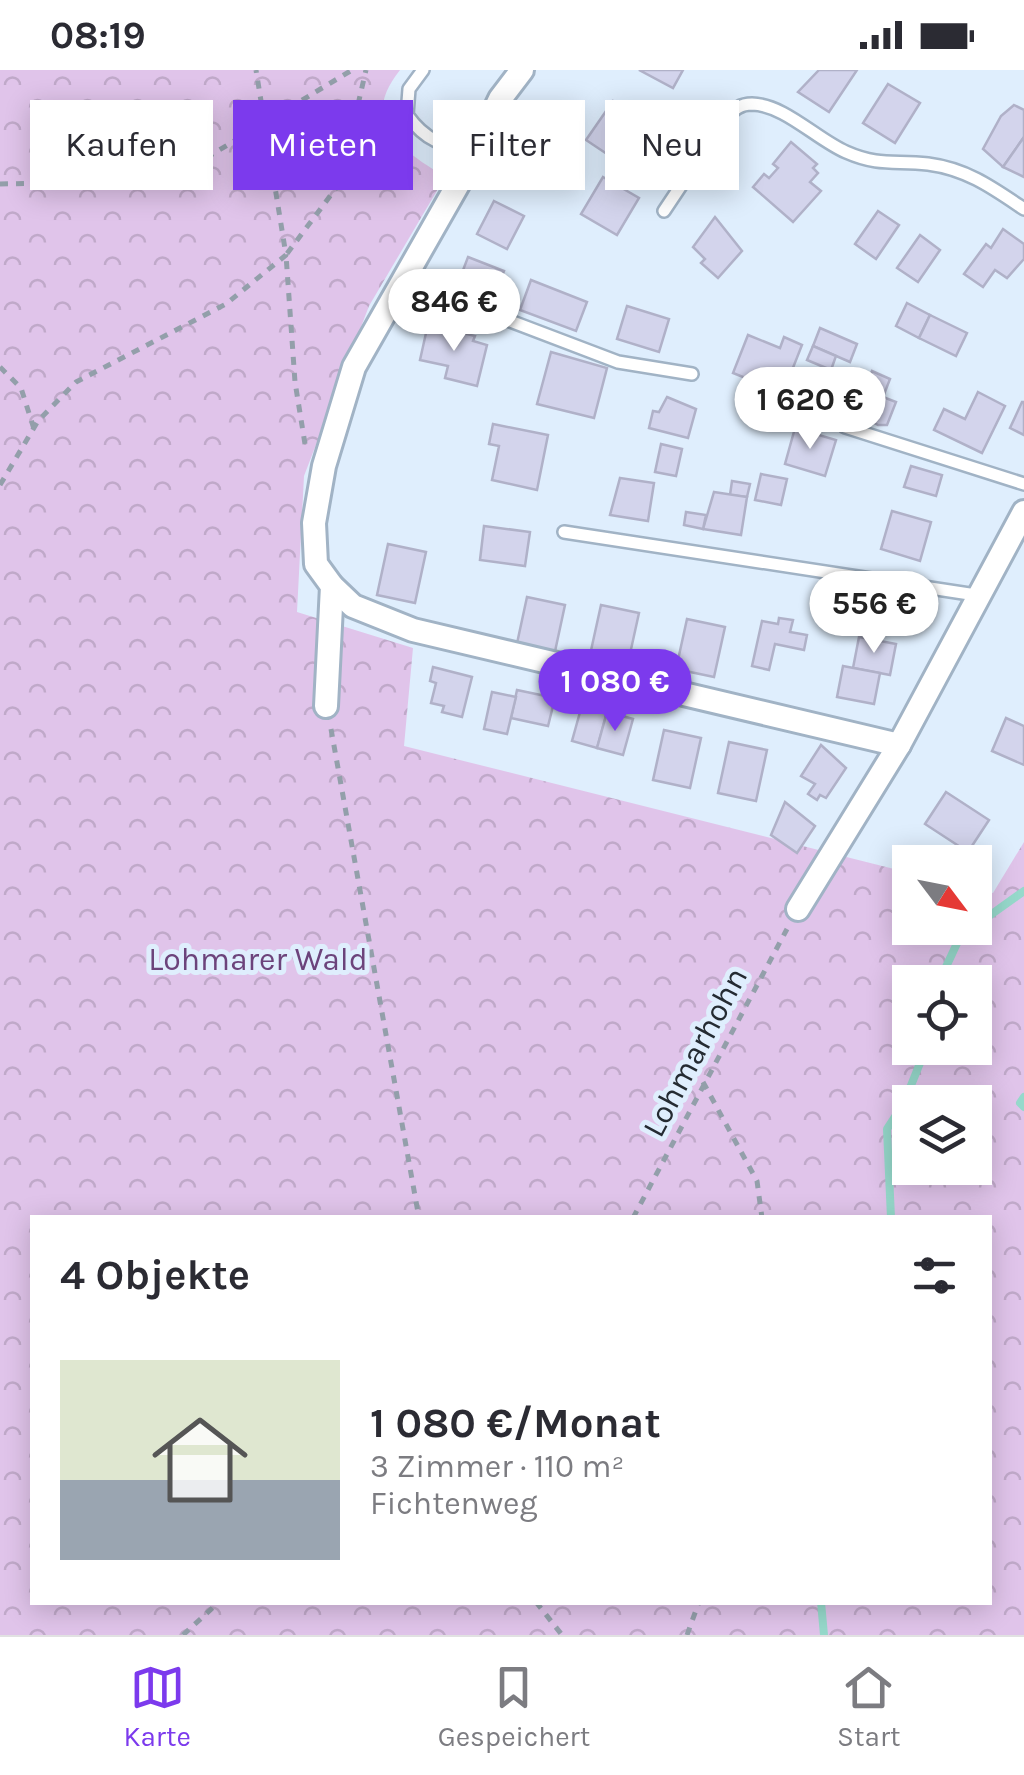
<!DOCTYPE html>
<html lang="de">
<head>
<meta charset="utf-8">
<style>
  body { margin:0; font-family:Karla,sans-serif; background:#f7f7f7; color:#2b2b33; height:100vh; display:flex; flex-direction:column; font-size:38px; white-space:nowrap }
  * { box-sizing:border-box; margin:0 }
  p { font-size:32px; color:#7c7c81 }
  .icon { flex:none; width:55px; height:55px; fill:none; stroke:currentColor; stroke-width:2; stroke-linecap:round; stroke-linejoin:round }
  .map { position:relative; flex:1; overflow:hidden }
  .side { position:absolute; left:30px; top:1145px; width:962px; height:390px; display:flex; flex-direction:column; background:#fff; border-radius:0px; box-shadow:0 5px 25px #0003 }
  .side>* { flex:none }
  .top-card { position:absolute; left:30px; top:30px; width:965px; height:90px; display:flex; gap:20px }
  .needle { width:65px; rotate:122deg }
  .fabs { position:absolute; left:892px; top:775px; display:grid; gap:20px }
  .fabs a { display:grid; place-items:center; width:100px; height:100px; border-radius:0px; background:#fff; box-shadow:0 5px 25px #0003; font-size:50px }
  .price { position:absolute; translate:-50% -85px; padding:0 22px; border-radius:35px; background:#fff; color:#222; font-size:32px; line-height:65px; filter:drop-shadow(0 2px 5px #0008) }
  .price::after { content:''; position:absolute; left:50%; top:60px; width:30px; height:22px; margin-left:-15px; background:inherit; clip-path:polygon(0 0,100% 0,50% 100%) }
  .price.selected { background:#7c3aed; color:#fff }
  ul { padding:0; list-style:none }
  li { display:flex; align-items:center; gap:30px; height:250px; padding:0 30px }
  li+li { border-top:2px solid #e1e1e2 }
  li span { display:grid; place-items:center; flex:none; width:280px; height:200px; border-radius:0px; color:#555 }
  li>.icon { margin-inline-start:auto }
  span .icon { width:120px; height:120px; fill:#fffc; stroke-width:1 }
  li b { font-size:42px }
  h2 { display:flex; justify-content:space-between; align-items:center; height:120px; padding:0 30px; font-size:42px }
  .chip { padding:0 35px; border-radius:0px; background:#fff; box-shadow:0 5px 25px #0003; font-size:35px; line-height:90px }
  .chip.selected { background:#7c3aed; color:#fff }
  .status { display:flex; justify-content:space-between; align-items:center; height:70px; padding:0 50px; background:#fff; direction:ltr }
  .status svg { height:28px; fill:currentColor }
  .tabs { display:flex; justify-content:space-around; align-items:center; height:140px; border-top:2px solid #e1e1e2; background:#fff; font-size:28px; color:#7c7c81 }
  .tabs a { display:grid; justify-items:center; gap:5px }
  .tabs .selected { color:#7c3aed }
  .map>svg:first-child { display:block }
  .forest { fill:url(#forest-crowns); fill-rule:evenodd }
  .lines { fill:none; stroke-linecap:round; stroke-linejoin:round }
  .stream { stroke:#96d9cb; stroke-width:8 }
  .building { fill:#d3d4ec; stroke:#b0b1c8; stroke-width:2.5 }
  .service-casing { stroke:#a1b3c5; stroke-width:16 }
  .minor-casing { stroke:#a1b3c5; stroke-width:28 }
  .path { stroke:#939faa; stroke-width:5; stroke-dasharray:8 8; stroke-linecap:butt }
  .service { stroke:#fff; stroke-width:11 }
  .minor { stroke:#fff; stroke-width:22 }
  .labels { text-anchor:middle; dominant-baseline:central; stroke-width:10; stroke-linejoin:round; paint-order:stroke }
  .park-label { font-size:32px; fill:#6c437b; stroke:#dfeefd }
  .street-label { font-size:32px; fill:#242b32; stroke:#dfeefd }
</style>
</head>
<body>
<div class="status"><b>08:19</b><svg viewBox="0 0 49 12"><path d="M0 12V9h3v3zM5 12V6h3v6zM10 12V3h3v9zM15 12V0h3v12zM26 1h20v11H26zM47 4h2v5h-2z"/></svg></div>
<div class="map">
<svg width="1024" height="1565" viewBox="0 0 1024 1565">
  <defs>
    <pattern id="forest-crowns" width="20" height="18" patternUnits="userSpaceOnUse" patternTransform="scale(2.5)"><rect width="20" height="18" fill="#e0c4ea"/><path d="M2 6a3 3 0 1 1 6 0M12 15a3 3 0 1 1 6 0" fill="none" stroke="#c0a9c9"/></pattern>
  </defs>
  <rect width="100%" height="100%" fill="#dfeefd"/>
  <path class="forest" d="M0 0H400C357 54 402 79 445 107L369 236 304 406 297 542 413 578 404 676 910 803V858H975V819L993 823 1024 772V1565H0ZM910 912H975V978H910ZM910 1032H975V1098H910ZM32 1148H990V1532H32Z"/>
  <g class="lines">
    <g class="stream">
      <path d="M975 856 1024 821"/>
      <path d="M939 912 959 869 973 858"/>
      <path d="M1024 1027 1020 1033 1024 1037"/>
      <path d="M891 1148 887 1059 904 1033 926 978"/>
      <path d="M821 1532 824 1565"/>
    </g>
  </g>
  <g class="building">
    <path d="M639 0H683L673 18Z"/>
    <path d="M819 0H857L829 42 798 22Z"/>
    <path d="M888 14 920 33 895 73 863 53Z"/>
    <path d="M613 31 645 52 619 92 586 70Z"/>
    <path d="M1014 35 1024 40V67L1003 97 983 79 1001 46Z"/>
    <path d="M1024 67V107L1003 97Z"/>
    <path d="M791 72 817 94 813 98 818 103 810 112 821 121 793 152 753 117 764 104 769 108 778 98 773 94Z"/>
    <path d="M603 107 639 128 617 165 581 144Z"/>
    <path d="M494 131 524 146 507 179 477 164Z"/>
    <path d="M878 141 899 155 876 189 855 174Z"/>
    <path d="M715 147 742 181 718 208 701 193 705 189 693 177Z"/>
    <path d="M1003 159 1024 174V189L1007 208 995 200 983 217 964 204 986 174 991 178Z"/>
    <path d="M920 165 940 180 918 212 897 198Z"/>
    <path d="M468 187 504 201 493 229 457 216Z"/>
    <path d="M531 210 587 232 576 261 520 240Z"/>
    <path d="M907 233 930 245 919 268 896 256Z"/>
    <path d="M627 236 669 249 659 282 617 269Z"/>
    <path d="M930 245 967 263 956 286 919 268Z"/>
    <path d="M428 254 475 266 473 271 487 275 477 316 445 308 448 296 420 290Z"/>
    <path d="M820 258 857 274 850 292 813 276Z"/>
    <path d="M748 265 780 278 784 267 802 275 783 323 733 303Z"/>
    <path d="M813 276 836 286 831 300 807 290Z"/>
    <path d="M551 282 607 298 594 348 537 334Z"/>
    <path d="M872 301 890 309 883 327 896 332 887 355H878L855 342Z"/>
    <path d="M813 307 836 316 823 350 800 343Z"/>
    <path d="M978 322 1005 336 982 383 934 360 944 339 965 349Z"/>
    <path d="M667 327 696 339 688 368 649 358 653 341 659 342Z"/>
    <path d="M1022 332H1024V365L1010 358Z"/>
    <path d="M493 354 548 365 537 420 492 410 499 376 489 374Z"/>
    <path d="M795 358 836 370 825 406 785 394Z"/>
    <path d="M661 374 682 379 676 406 655 402Z"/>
    <path d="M911 396 942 405 936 426 904 417Z"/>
    <path d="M761 404 787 409 781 435 755 430Z"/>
    <path d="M620 408 654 413 648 451 610 445Z"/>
    <path d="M732 411 750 414 747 427 730 425Z"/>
    <path d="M714 422 747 427 741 465 703 459Z"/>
    <path d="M892 441 931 452 920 491 881 479Z"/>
    <path d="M686 442 706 445 703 459 684 455Z"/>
    <path d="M484 456 530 462 525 496 480 490Z"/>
    <path d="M388 474 426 482 415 533 377 525Z"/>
    <path d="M854 521 908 528 903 561 849 554Z"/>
    <path d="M527 527 565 535 554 586 516 578Z"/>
    <path d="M601 535 639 543 628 593 590 585Z"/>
    <path d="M779 548 793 550 790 562 807 565 804 580 775 574 769 600 752 596 762 551 778 554Z"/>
    <path d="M687 549 725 557 714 607 676 599Z"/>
    <path d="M859 567 896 574 890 605 853 598Z"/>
    <path d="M843 596 880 603 874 634 837 627Z"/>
    <path d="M433 597 472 607 462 647 442 642 444 636 431 633 436 613 430 611Z"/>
    <path d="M517 620 555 628 548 656 511 648Z"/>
    <path d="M492 622 516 627 507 664 484 659Z"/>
    <path d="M582 635 607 642 597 678 572 671Z"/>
    <path d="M607 642 633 649 623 685 597 678Z"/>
    <path d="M1006 648 1024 656V695L992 681Z"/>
    <path d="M664 660 701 668 690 718 653 710Z"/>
    <path d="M729 672 767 680 756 731 718 723Z"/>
    <path d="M821 675 846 698 826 728 820 725 817 730 808 724 815 714 801 706Z"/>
    <path d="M946 722 989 750 968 782 925 754Z"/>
    <path d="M785 732 815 756 797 783 771 765Z"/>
  </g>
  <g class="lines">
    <defs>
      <g id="service">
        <path d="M423 0 409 19 407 45C425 70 443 78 474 77"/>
        <path d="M664 141 726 48C734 40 739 34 752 34 785 35 816 69 846 82 880 97 896 90 928 94 967 99 993 118 1024 139"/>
        <path d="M402 210 618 292 692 304"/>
        <path d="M845 357 1024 414"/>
        <path d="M564 462 976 525"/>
      </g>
      <g id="minor">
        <path d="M332 516 353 536 413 560 899 675"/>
        <path d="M326 636 332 516 316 494 314 453 324 396 354 297 465 102 500 29 522 0"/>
        <path d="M798 839 899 675 1024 442"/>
      </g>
    </defs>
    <use href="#service" class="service-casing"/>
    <use href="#minor" class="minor-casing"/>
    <g class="path">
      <path d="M340 112 366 0"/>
      <path d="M0 114 44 113 206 88 352 0"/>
      <path d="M0 297 21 318 34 359"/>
      <path d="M305 374 295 312 286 185 390 46"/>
      <path d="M0 415 38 351 76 312 226 234 286 185 256 0"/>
      <path d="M331 659 419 1148"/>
      <path d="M703 1012 757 1111 762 1148"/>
      <path d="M633 1148 787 859"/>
      <path d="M536 1532 562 1565"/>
      <path d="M183 1565 219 1532"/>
      <path d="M687 1565 699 1532"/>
    </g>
    <use href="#service" class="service"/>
    <use href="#minor" class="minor"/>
  </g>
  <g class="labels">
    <g class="park-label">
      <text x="258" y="889">Lohmarer Wald</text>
    </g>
    <g class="street-label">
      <text transform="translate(695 982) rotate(-62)">Lohmarhohn</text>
    </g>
  </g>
</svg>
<div class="fabs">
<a><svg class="needle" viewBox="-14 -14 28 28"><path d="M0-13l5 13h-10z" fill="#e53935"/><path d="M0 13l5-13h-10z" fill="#7c7c81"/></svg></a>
<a><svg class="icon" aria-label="locate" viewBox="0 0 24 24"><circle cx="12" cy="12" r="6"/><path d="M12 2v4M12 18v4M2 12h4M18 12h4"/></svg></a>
<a><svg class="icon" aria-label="layers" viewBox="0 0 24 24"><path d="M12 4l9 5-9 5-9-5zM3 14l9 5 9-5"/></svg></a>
</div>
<b class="price" style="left:454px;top:284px">846 €</b>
<b class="price" style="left:810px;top:382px">1 620 €</b>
<b class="price" style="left:874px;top:586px">556 €</b>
<b class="price selected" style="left:615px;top:664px">1 080 €</b>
<div class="top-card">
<a class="chip">Kaufen</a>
<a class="chip selected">Mieten</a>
<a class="chip">Filter</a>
<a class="chip">Neu</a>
</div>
<section class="side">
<h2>4 Objekte<svg class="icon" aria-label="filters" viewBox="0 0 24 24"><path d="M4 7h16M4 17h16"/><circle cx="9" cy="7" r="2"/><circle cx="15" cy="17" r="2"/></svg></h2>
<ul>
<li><span style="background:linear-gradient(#dfe7d0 60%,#9aa5b1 0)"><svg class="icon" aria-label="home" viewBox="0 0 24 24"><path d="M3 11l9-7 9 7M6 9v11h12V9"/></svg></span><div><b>1 080 €/Monat</b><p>3 Zimmer · 110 m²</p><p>Fichtenweg</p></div></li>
</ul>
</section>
</div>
<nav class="tabs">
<a class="selected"><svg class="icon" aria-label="map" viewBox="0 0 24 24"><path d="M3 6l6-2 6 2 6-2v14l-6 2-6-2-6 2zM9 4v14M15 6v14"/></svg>Karte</a>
<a><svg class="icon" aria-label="saved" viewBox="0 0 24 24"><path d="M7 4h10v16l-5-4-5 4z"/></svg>Gespeichert</a>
<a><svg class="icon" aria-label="home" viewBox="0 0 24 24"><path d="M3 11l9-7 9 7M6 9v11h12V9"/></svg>Start</a>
</nav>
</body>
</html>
